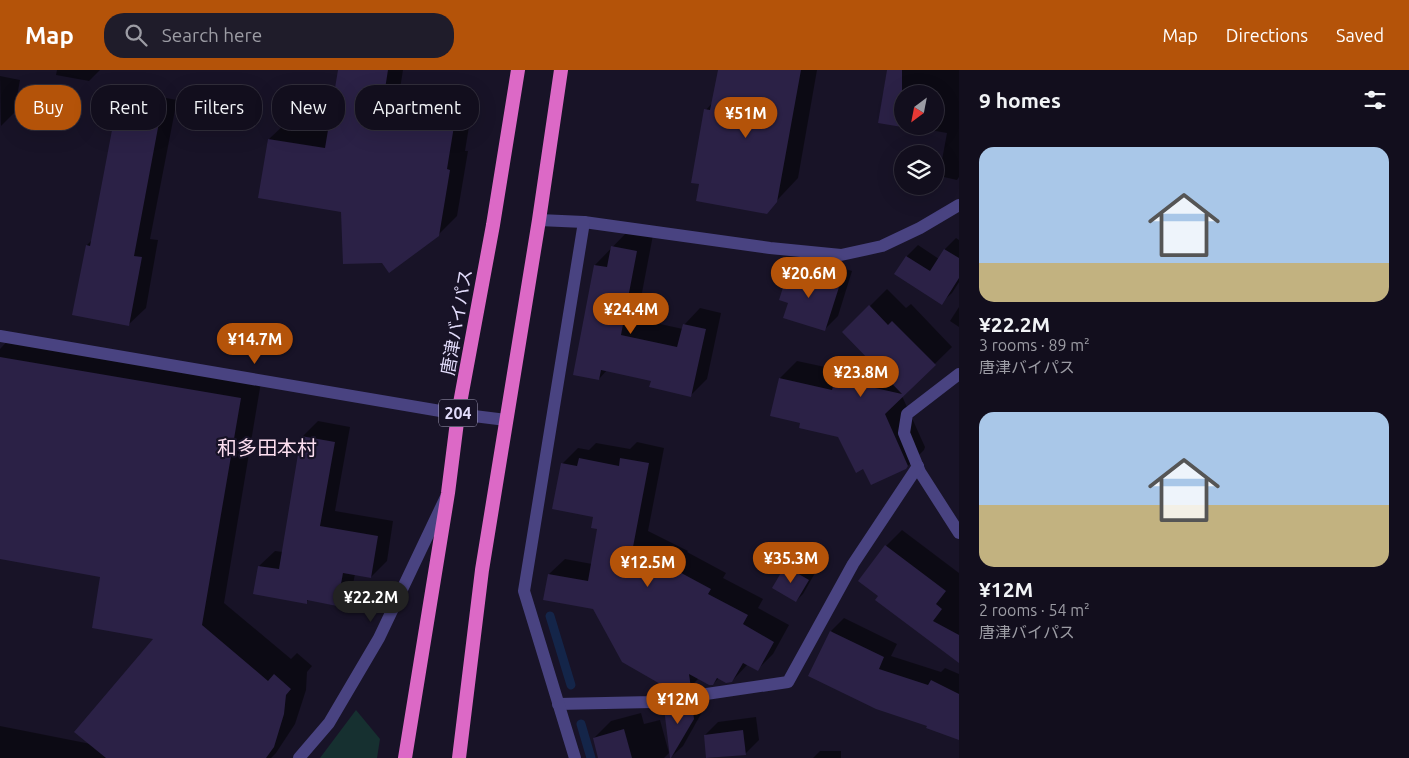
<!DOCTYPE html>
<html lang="en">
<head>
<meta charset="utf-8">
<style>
  body { margin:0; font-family:Ubuntu,"Noto Sans JP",sans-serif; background:#1f1c2a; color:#f1f3f6; height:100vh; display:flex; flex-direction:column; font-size:19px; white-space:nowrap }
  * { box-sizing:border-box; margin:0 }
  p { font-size:16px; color:#9c9ca4 }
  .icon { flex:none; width:28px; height:28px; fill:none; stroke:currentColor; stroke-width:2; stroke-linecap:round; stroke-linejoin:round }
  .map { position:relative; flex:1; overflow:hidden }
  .drawer { display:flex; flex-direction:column; background:#120e1d; width:450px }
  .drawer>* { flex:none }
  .banner { position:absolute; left:15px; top:15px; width:475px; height:45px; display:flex; gap:10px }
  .needle { width:32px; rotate:212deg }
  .controls { position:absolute; left:894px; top:15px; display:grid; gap:10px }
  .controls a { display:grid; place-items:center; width:50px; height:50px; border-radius:50%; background:#120e1d; box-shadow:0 5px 20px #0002,0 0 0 1px #312e3b; font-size:25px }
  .price { position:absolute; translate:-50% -42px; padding:0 11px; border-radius:18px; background:#b45309; color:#fff; font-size:16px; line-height:32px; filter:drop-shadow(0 1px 2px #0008) }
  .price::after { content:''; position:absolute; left:50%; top:30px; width:15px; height:11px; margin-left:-8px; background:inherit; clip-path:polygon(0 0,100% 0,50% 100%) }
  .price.current { background:#222; color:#fff }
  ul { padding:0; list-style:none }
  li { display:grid; align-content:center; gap:10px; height:265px; padding:0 20px }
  li span { display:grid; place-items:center; height:155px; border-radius:15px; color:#555 }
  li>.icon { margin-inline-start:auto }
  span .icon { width:90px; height:90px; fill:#fffc; stroke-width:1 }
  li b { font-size:21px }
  h2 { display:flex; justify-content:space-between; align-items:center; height:60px; padding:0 20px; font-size:21px }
  .chip { padding:0 18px; border-radius:20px; background:#120e1d; box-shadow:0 5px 20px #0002,0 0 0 1px #312e3b; font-size:18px; line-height:45px }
  .chip.current { background:#b45309; color:#fff }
  header { display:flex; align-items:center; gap:30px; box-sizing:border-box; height:70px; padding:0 25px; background:#b45309; color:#fff }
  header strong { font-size:24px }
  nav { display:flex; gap:28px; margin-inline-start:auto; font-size:18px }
  .search { width:350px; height:45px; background:#1f1c2a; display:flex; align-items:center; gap:12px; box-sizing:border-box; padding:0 18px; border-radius:20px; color:#9c9ca4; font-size:19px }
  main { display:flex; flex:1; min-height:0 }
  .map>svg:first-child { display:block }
  .green { fill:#163030 }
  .shadow { fill:#0007 }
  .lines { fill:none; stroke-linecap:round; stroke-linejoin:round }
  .stream { stroke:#142549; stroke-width:9 }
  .building { fill:#2b2146 }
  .minor { stroke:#494381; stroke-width:12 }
  .trunk { stroke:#dc69c6; stroke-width:14 }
  .labels { text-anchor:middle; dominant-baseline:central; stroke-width:4.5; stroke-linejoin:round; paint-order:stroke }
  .shield { fill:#181327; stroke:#a5a0bb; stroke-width:1 }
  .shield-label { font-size:16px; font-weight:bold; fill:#e2dcfb }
  .street-label { font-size:18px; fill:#e2dcfb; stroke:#181327 }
  .quarter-label { font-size:20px; fill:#fcdeef; stroke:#181327 }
</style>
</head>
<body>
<header>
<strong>Map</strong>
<div class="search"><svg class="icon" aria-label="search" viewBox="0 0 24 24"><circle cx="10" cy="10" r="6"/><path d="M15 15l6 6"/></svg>Search here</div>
<nav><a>Map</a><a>Directions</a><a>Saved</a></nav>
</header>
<main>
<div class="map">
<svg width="959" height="688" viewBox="0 0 959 688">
  <rect width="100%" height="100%" fill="#181327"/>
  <path class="green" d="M356 640 380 669 377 688H320Z"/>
  <g class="shadow">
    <path d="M57 0H100L89 11 56 5Z"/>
    <path d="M339 0H403L400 19 473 32 465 81H468L457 146 438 165 342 141 260 127 269 69 288 51 330 58Z"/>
    <path d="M721 0H817L798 108 766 142 700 113 706 40 713 32Z"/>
    <path d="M888 0H959V107L957 110 939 106 947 63 907 56H935V24H902V56L879 52Z"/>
    <path d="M0 6 20 10 14 43 1 56Z"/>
    <path d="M134 22 177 30 150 169 158 170 146 238 128 255 87 175 92 170 117 39Z"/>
    <path d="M629 160 653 165 637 249 683 259 684 255 700 238 721 243 707 309 691 325 652 310 607 300 599 309 595 195Z"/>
    <path d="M956 168 959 170V212L952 223 941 233 896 204 907 186 918 175 939 189 945 179Z"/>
    <path d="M804 186 852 201 838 246 825 259 789 232 781 230 790 199Z"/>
    <path d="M887 219 906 238 911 234 952 277 902 326 925 377 924 380 906 398 864 397 839 366 802 352 772 346 780 308 797 291 844 301 853 292 879 298 844 262Z"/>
    <path d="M959 237V257L950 251Z"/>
    <path d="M14 264 262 306 224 533 291 589 297 583 312 596 307 602 306 620 295 654 276 683 271 688H0V656L91 674 155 568 102 506 0 488V279Z"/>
    <path d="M318 351 350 357 335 441 393 451 387 491 371 507 355 504 352 519 337 535 309 529 306 532 259 496 275 481 283 482 302 367Z"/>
    <path d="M637 372 664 378 648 461 688 481 687 482 726 503 723 508 763 529 758 538 789 555 773 584 757 600 748 594 732 611 719 608 713 614 699 608 690 617 663 614 594 538 549 504 565 489 592 494 598 458 594 446 562 394 578 378 589 380 596 373 630 379Z"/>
    <path d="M902 460 959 503V591L880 526 886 476Z"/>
    <path d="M792 491 815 503 803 524 796 531 786 497Z"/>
    <path d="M844 548 897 574 891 586 941 602 945 598 959 604V665L928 655 831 561Z"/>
    <path d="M705 622 706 635 683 676 671 687 666 639 679 626Z"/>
    <path d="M641 643 644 654 660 650 669 683 664 688H600L594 668 611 651Z"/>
    <path d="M756 647 759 670 745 684 707 688 705 665 718 652Z"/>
    <path d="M820 681H841V688H813Z"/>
  </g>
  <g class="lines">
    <g class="stream">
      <path d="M550 546 571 615"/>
      <path d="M581 654 591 688"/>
    </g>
  </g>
  <g class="building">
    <path d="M338 0H388L382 38 455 50 447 99 450 100 439 166 389 203 382 193 343 194 341 142 258 128 268 69 325 78Z"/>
    <path d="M718 0H801L777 132 767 144 696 131 699 114 691 113 704 39 710 40Z"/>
    <path d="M887 0H902V57L878 53Z"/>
    <path d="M116 39 160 47 134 186 142 187 129 256 72 245 86 175 90 176Z"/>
    <path d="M611 176 637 181 621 265 677 277 683 254 706 259 691 327 649 317 651 311 601 300 599 310 573 305 594 195 607 197Z"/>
    <path d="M944 179 959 188V208L942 235 894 204 906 186 930 201Z"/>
    <path d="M789 199 840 214 825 261 783 248 788 233 779 230Z"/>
    <path d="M869 235 888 255 892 251 936 295 885 344 908 396 906 399 871 415 863 399 856 403 838 367 799 358 800 353 770 346 779 308 832 320 835 309 902 324 842 262Z"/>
    <path d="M0 287 241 328 202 555 268 611 274 604 291 619 286 625 284 644 274 677 266 688H106L74 662 153 569 92 558 100 507 0 489Z"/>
    <path d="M301 366 335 372 320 456 378 466 371 508 343 503 337 536 307 530V534L253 524 258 496 279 499Z"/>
    <path d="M579 388 619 396 620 388 649 393 633 477 673 497 672 498 711 519 708 524 748 545 743 554 774 572 758 601 743 593 732 612 726 613 717 608 713 615H709L689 604 691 618 663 622 662 615 622 592 593 539 543 530 548 504 588 511 597 459 591 458 593 447 552 439 561 393 577 396Z"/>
    <path d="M885 475 946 521 936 534 942 539 933 551 959 565V593L875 530 878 526 858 511Z"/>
    <path d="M785 496 809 510 796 532 772 518Z"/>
    <path d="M830 561 884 587 879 599 928 615 931 610 959 624V670L926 658 927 656 876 639 808 606Z"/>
    <path d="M692 634 694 649 671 688H670L664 638Z"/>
    <path d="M624 659 632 688H598L593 668Z"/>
    <path d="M743 660 746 685 706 688 704 665Z"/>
  </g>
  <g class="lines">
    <g class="minor">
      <path d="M539 150 584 152 770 178 841 185 882 176 920 158 959 135"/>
      <path d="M0 266 458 344 506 350"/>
      <path d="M959 304 907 344 904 363 920 402 959 463"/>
      <path d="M558 634 652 632 788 612 853 494 918 396"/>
      <path d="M299 688 329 653 379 568 445 429"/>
      <path d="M575 688 524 521 584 152"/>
    </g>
    <g class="trunk">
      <path d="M405 688 448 423 458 344 493 155 518 0"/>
      <path d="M459 688 482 500 539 150 561 0"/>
    </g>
  </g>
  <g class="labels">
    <rect class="shield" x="439" y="329.5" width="38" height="27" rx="4"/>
    <g class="shield-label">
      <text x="458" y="343">204</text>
    </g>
    <g class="street-label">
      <text transform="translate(456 252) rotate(-80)">唐津バイパス</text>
    </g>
    <g class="quarter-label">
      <text x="267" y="377">和多田本村</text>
    </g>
  </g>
</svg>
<div class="controls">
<a><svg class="needle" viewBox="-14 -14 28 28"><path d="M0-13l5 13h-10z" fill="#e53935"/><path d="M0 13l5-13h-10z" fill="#9c9ca4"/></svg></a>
<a><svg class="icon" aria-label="layers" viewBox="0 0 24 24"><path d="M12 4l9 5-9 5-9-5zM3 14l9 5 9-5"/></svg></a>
</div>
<b class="price" style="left:746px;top:69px">¥51M</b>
<b class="price" style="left:809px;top:229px">¥20.6M</b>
<b class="price" style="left:631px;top:265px">¥24.4M</b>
<b class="price" style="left:255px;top:295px">¥14.7M</b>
<b class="price" style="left:861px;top:328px">¥23.8M</b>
<b class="price" style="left:791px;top:514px">¥35.3M</b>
<b class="price" style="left:648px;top:518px">¥12.5M</b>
<b class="price current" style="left:371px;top:553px">¥22.2M</b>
<b class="price" style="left:678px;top:655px">¥12M</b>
<div class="banner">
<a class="chip current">Buy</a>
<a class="chip">Rent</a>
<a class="chip">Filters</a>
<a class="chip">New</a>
<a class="chip">Apartment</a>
</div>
</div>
<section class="drawer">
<h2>9 homes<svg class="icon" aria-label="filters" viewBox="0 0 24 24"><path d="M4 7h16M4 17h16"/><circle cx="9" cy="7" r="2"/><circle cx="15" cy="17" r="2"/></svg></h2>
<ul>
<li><span style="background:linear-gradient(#a9c7e8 75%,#c2b280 0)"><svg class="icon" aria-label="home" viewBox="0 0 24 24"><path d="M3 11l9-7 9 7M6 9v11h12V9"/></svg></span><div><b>¥22.2M</b><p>3 rooms · 89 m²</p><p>唐津バイパス</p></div></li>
<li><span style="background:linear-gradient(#a9c7e8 60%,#c2b280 0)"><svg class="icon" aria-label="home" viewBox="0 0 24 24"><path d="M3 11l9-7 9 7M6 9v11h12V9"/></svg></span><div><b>¥12M</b><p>2 rooms · 54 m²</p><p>唐津バイパス</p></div></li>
</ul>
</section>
</main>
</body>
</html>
